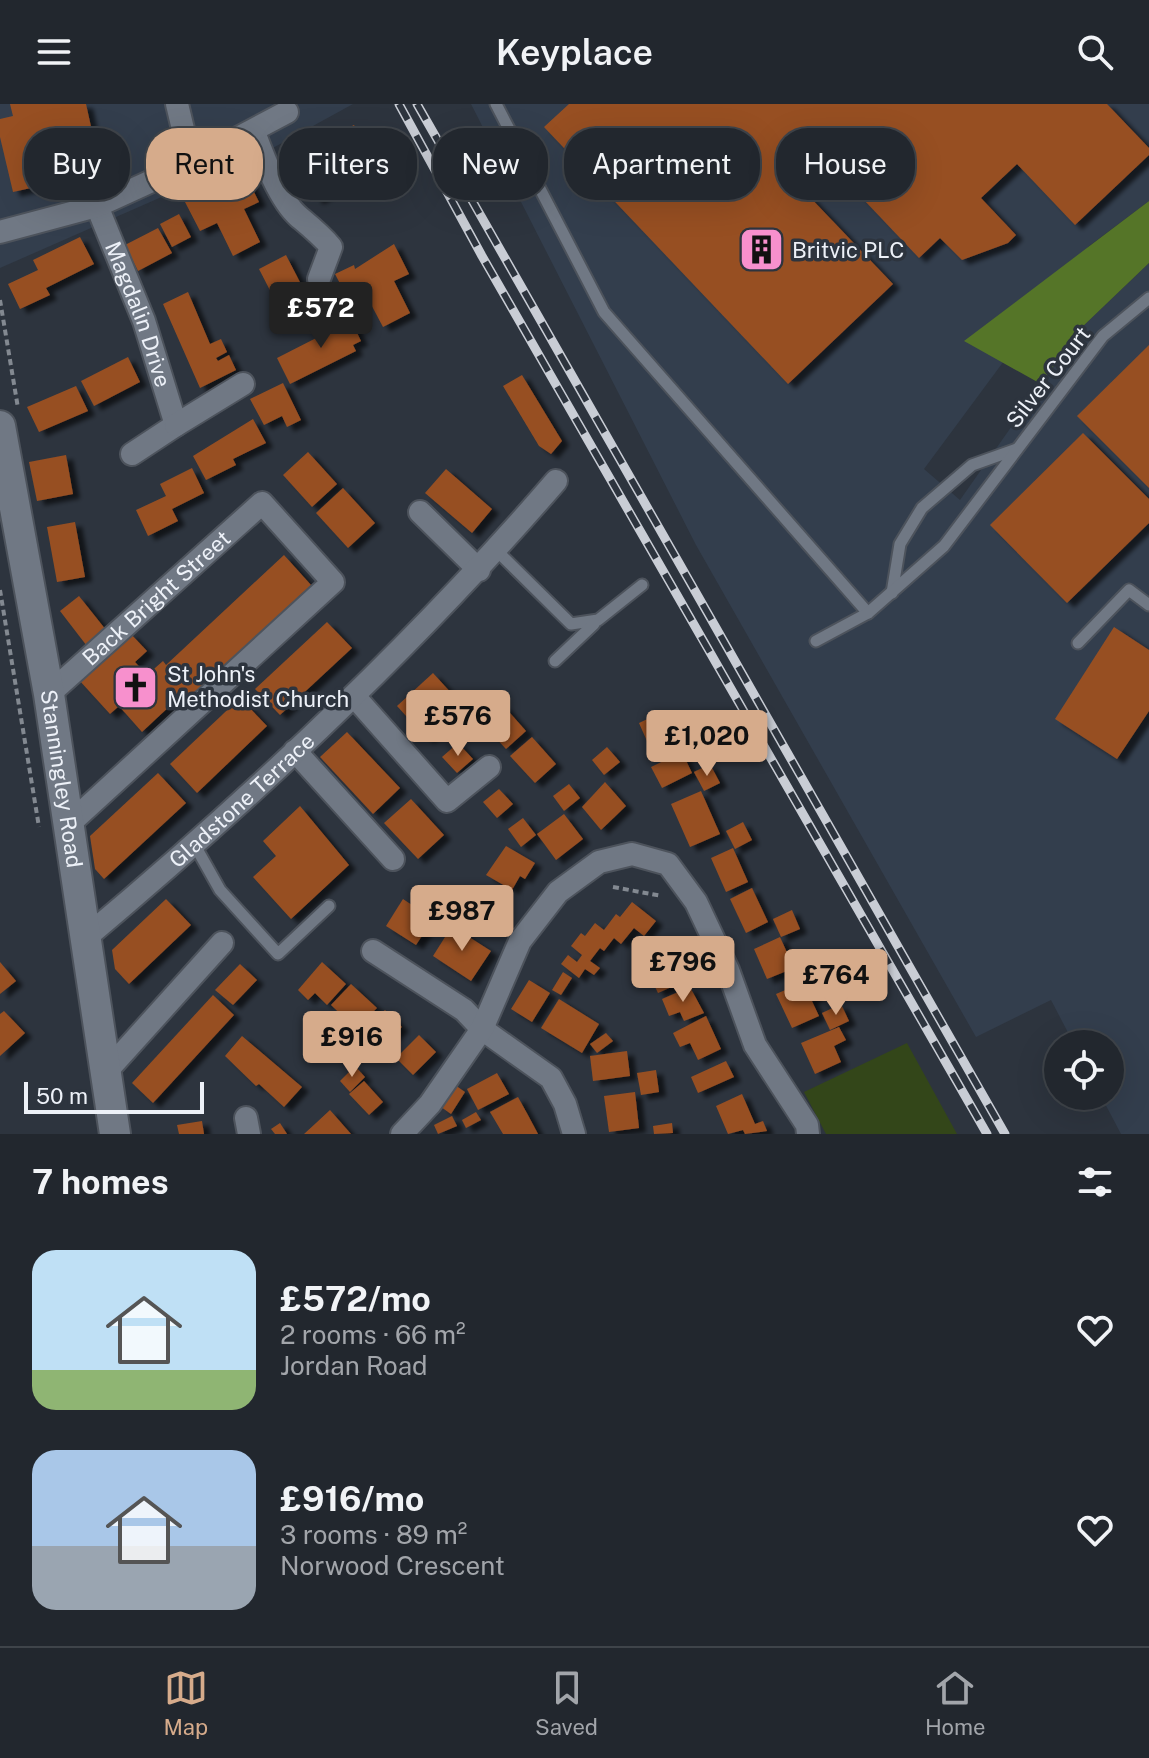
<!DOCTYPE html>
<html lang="en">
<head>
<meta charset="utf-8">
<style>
  body { margin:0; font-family:"Public Sans",sans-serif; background:#2e333a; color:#f1f3f6; height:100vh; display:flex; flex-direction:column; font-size:30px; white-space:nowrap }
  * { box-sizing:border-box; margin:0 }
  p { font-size:26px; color:#a2a5aa }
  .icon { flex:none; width:44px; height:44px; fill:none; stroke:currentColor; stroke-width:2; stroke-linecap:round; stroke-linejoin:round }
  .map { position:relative; height:1030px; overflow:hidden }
  .side { display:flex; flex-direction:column; background:#22272e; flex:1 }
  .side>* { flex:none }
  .guide { position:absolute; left:24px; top:24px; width:1102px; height:72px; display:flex; gap:16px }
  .tools { position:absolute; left:1044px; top:926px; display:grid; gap:16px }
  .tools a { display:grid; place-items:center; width:80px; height:80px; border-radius:50%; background:#22272e; box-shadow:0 8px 32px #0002,0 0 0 2px #3f444a; font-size:40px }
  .scale { position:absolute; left:24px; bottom:20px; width:180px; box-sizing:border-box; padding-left:8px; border:4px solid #edf1f8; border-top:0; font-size:22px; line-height:28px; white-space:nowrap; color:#edf1f8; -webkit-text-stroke:6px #2d343e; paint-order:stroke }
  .price { position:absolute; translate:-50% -68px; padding:0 18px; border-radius:8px; background:#d6ab8b; color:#111; font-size:26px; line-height:52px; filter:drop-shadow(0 2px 4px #0008) }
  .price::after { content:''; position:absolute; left:50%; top:48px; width:24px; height:18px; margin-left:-12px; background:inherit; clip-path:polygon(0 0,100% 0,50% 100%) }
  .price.on { background:#222; color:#fff }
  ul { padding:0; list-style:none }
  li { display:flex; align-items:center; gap:24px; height:200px; padding:0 32px }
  li span { display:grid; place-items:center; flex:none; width:224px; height:160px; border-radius:24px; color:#555 }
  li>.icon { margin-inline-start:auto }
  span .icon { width:96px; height:96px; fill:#fffc; stroke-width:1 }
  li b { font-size:34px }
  h2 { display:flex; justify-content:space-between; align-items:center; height:96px; padding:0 32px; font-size:34px }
  .tag { padding:0 28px; border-radius:32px; background:#22272e; box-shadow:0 8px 32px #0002,0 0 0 2px #3f444a; font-size:28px; line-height:72px }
  .tag.on { background:#d6ab8b; color:#111 }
  header { display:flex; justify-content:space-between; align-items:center; height:104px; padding:0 32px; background:#22272e; font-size:36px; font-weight:600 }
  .tabs { display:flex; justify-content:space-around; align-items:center; height:112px; border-top:2px solid #3f444a; background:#22272e; font-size:22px; color:#a2a5aa }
  .tabs a { display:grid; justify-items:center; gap:4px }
  .tabs .on { color:#d6ab8b }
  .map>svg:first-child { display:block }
  .built { fill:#333e4d }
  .green { fill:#334619 }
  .forest { fill:#557528 }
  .building { fill:#974f23; filter:url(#shadow) }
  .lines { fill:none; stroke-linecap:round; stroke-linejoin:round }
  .service-casing { stroke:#4d535c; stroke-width:15 }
  .minor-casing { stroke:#4d535c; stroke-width:26 }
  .secondary-casing { stroke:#4d535c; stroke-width:34 }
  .path { stroke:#838991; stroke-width:4; stroke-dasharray:6 4; stroke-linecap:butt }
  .service { stroke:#707884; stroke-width:11 }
  .minor { stroke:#707884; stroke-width:22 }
  .secondary { stroke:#707884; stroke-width:30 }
  .rail-casing { stroke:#c9cdd5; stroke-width:9 }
  .rail { stroke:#2d343e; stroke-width:6; stroke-dasharray:18; stroke-linecap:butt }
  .labels { text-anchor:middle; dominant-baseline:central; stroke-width:7; stroke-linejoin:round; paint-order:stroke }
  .poi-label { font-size:22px; fill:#edf1f8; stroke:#2d343e; text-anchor:start }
  .street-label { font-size:22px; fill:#edf1f8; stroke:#2d343e }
</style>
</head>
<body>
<header><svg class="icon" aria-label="menu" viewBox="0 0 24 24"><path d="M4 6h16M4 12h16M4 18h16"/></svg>Keyplace<svg class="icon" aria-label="search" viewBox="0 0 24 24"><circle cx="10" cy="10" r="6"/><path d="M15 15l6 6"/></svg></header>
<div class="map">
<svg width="1149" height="1030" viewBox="0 0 1149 1030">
  <defs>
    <filter id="shadow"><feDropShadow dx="7" dy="4.5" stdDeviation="2" flood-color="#0009"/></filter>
  </defs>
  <rect width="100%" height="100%" fill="#2d343e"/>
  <g class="built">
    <path d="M0 0H353L271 45 0 164Z"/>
    <path d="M471 0H1149V97L1089 142 924 365 960 396 1079 226 1149 159V1030H1121L1101 992H1110V940H1074L1051 896 976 933 696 441Z"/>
  </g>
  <path class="green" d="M907 939 957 1030H826L804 988Z"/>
  <path class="forest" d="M1149 97V159L1079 226 1041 280 964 237Z"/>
  <g class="building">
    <path d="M10 0H86L101 68 13 88 0 33V15L13 12Z"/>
    <path d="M569 0H1107L1149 44V51L1075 121 1017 60 981 94 1016 131 1008 139 962 156 940 134 919 154 810 39 783 65 893 180 788 280 544 23Z"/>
    <path d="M354 21 368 48 336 65 344 81 316 96 297 53 293 55 285 39 314 23 321 38Z"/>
    <path d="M244 68 259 98 244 105 260 138 233 152 217 119 200 127 185 98 229 81 228 77Z"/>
    <path d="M179 110 191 133 172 143 160 120Z"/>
    <path d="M158 124 172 149 138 167 125 141Z"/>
    <path d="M80 133 94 160 46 184 50 191 20 205 8 180 38 166 33 156Z"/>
    <path d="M394 140 409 170 394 177 410 209 383 223 366 191 350 199 335 170 354 161 355 165Z"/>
    <path d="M286 151 304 186 277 200 259 165Z"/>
    <path d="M188 188 210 240 221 235 227 248 216 254 218 257 229 251 236 266 200 284 163 200Z"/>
    <path d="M348 210 361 237 353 241 356 247 290 280 277 254 324 230 321 224Z"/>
    <path d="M1149 241V384L1077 312Z"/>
    <path d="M128 253 140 278 94 302 81 277Z"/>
    <path d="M522 271 562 337 551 350 539 342 503 282Z"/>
    <path d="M283 279 301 316 287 323 282 312 264 321 250 295Z"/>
    <path d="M76 282 88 307 39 328 27 303Z"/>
    <path d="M253 315 266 339 233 355 236 361 206 376 193 352Z"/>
    <path d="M1083 329 1149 395V419L1067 499 990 421Z"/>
    <path d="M308 348 337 380 312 403 283 371Z"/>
    <path d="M66 351 73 390 37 397 29 358Z"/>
    <path d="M192 364 204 389 172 405 178 417 148 432 136 406 166 392 160 380Z"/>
    <path d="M446 365 492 405 472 429 425 389Z"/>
    <path d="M343 384 375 419 348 444 316 409Z"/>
    <path d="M75 418 85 473 57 478 47 423Z"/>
    <path d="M284 451 311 481 179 604 173 599 142 628 119 602 110 610 79 576 130 529 147 547 135 558 147 571 163 557 166 561Z"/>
    <path d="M79 492 110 531 90 546 60 507Z"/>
    <path d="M327 518 352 544 280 611 255 585Z"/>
    <path d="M1114 523 1149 546V607L1117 655 1055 615Z"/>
    <path d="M433 569 463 602 427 635 397 602Z"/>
    <path d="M240 594 267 622 197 689 170 660Z"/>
    <path d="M503 601 526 627 506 645 482 619Z"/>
    <path d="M662 608 678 642 654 653 639 619Z"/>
    <path d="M347 628 400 684 373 710 320 653Z"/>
    <path d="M532 633 556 660 535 679 510 652Z"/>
    <path d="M458 639 473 655 457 669 442 653Z"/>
    <path d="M607 643 620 658 604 671 592 656Z"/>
    <path d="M682 648 692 669 662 684 651 663Z"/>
    <path d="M710 660 720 679 704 687 694 668Z"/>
    <path d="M158 669 186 699 104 775 95 765 90 732Z"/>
    <path d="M605 678 626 702 601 726 582 703Z"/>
    <path d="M569 680 580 694 564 707 553 692Z"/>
    <path d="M499 685 513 700 497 714 483 698Z"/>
    <path d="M701 687 720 730 690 743 671 700Z"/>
    <path d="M411 695 444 731 418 755 384 719Z"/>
    <path d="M300 702 349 761 291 815 253 773 276 752 263 737Z"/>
    <path d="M564 710 583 735 556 756 537 730Z"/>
    <path d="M523 714 536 731 521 743 508 725Z"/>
    <path d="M743 718 752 736 735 745 726 727Z"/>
    <path d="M506 742 535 759 525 775 520 772 512 786 486 771Z"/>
    <path d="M733 744 748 778 726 788 711 754Z"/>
    <path d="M752 784 768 818 746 829 730 795Z"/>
    <path d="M445 792 464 804 453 820 435 808Z"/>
    <path d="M166 795 191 821 129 880 115 865 112 846Z"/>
    <path d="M403 795 433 815 416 841 386 822Z"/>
    <path d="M632 798 656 817 644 832 634 824 621 840 614 834 604 847 600 844 590 857 600 864 594 871 585 865 579 874 561 860 568 851 577 858 582 851 571 842 581 829 585 832 595 819 604 826 616 810 620 813Z"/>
    <path d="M792 806 800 825 781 833 773 815Z"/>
    <path d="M452 822 491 847 471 877 433 852Z"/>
    <path d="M780 833 794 864 767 875 754 845Z"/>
    <path d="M815 851 824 870 806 878 797 859Z"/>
    <path d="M0 858 16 877 0 890Z"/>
    <path d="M322 858 346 880 327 901 315 889 308 896 298 886Z"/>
    <path d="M679 859 687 876 658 889 650 872Z"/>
    <path d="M240 860 257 876 233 901 215 886Z"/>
    <path d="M563 868 572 874 561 891 552 886Z"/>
    <path d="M529 876 550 889 532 918 511 905Z"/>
    <path d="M804 878 806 884 817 881 820 889 811 895 819 912 792 924 776 890Z"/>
    <path d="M351 880 377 904 356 925 331 901Z"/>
    <path d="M690 883 704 909 684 917 680 908 669 912 662 895Z"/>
    <path d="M213 891 234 911 153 999 132 979Z"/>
    <path d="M559 895 599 920 582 949 541 924Z"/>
    <path d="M841 900 849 917 830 926 822 909Z"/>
    <path d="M385 906 402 923 372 952 359 938 365 933 361 929Z"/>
    <path d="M4 907 25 929 0 952V910Z"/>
    <path d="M706 912 721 945 698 956 690 939 680 943 673 929Z"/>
    <path d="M839 923 846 936 834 942 841 958 815 970 801 939Z"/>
    <path d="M606 929 613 937 597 949 590 940Z"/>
    <path d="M419 931 436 948 413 971 396 954Z"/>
    <path d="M242 932 302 983 284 1003 259 980 256 982 225 952Z"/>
    <path d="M627 947 630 972 593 977 590 952Z"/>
    <path d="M726 957 734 973 698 989 691 973Z"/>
    <path d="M355 962 365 973 350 988 340 977Z"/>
    <path d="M656 966 659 988 641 991 637 969Z"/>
    <path d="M497 969 509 990 478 1006 467 985Z"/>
    <path d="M364 977 383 998 369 1011 349 990Z"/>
    <path d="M455 981 465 988 451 1010 441 1003Z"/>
    <path d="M635 988 639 1024 609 1028 604 992Z"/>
    <path d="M742 990 755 1020 763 1017 767 1027 745 1030 743 1026 728 1030 716 1002Z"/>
    <path d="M518 993 529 1013 538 1030H503L490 1008Z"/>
    <path d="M330 1006 351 1030H304L316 1019Z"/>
    <path d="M476 1008 481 1016 466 1024 462 1016Z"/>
    <path d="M452 1012 457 1022 438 1030 434 1021Z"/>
    <path d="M202 1017 204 1030H179L177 1021Z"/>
    <path d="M280 1019 287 1030H275L271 1025Z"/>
    <path d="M672 1019 673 1029 654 1030 653 1022Z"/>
  </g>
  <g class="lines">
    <defs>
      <g id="service">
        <path d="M496 0 604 208 868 509"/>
        <path d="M496 446 571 520 598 516 642 481"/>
        <path d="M892 489 900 440 922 404 972 361 1017 345"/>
        <path d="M816 537 868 509 944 442 1103 232 1149 194"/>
        <path d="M1078 539 1129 486 1149 501"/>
        <path d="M555 557 594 520"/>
        <path d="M193 738 220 786 278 850 329 802"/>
      </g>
      <g id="minor">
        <path d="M177 0 191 59"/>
        <path d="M254 28C263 52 279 96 299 113 311 123 321 131 331 143L319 175"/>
        <path id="s1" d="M97 102 144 217 176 321 132 350"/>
        <path d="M0 128 97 102 191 59 287 8"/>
        <path d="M176 321 243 280"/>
        <path d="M420 408 479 466"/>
        <path id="s2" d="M49 590 262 399 333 478 67 722"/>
        <path d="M354 592 447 697 489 663"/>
        <path d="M295 647 393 755"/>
        <path id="s3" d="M84 835C252 694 413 543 556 377"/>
        <path d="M373 847 464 906 482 925 551 974 565 1000 574 1030"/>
        <path d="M105 969 222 839"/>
        <path d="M246 1014 249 1030"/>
        <path d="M402 1030 430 1000 482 925 520 837 558 788 599 758 632 750 668 760 696 798 728 866 755 941 807 1021 808 1030"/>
      </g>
      <g id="secondary">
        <path id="s4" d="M0 322 49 590 115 1030"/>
      </g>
    </defs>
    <use href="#service" class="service-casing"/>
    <use href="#minor" class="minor-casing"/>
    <use href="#secondary" class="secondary-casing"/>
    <g class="path">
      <path d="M0 196 18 304"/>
      <path d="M0 486 39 723"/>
      <path d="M613 783 662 792"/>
    </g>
    <use href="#service" class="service"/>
    <use href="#minor" class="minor"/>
    <use href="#secondary" class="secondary"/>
    <defs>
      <g id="rail">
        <path d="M399 0 482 152 987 1030"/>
        <path d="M417 0 1005 1030"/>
      </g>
    </defs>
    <use href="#rail" class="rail-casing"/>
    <use href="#rail" class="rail"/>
  </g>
  <defs>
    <symbol id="building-square" viewBox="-11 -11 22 22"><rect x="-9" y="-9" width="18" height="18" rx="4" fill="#f790cd" stroke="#2d343e"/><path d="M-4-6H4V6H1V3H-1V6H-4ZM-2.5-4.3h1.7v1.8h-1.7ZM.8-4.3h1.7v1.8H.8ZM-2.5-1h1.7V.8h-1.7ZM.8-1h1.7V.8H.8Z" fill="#111"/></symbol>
    <symbol id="church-square" viewBox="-11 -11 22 22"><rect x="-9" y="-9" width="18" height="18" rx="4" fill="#f790cd" stroke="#2d343e"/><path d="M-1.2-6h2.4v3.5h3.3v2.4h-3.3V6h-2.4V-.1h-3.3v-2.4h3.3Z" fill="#111"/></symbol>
  </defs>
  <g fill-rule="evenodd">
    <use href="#building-square" x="736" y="120" width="51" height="51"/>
    <use href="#church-square" x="110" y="558" width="51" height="51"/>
  </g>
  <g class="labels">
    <g class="poi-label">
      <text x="792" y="146">Britvic PLC</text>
      <text x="167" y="570">St John's<tspan x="167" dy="25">Methodist Church</tspan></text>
    </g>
    <g class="street-label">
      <text stroke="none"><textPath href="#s1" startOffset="116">Magdalin Drive</textPath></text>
      <text transform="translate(1048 273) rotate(-52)">Silver Court</text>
      <text stroke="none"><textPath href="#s2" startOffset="144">Back Bright Street</textPath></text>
      <text stroke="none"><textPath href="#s4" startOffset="358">Stanningley Road</textPath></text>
      <text stroke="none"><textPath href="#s3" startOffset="210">Gladstone Terrace</textPath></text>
    </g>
  </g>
</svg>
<div class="tools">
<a><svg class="icon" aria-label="locate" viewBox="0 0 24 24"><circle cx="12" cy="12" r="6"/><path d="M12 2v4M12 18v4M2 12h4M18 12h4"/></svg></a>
</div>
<div class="scale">50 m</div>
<b class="price on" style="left:321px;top:246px">£572</b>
<b class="price" style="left:458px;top:654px">£576</b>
<b class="price" style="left:707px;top:674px">£1,020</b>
<b class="price" style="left:462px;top:849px">£987</b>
<b class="price" style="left:683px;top:900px">£796</b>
<b class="price" style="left:836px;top:913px">£764</b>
<b class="price" style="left:352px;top:975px">£916</b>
<div class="guide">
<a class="tag">Buy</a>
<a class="tag on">Rent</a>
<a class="tag">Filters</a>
<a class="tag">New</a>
<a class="tag">Apartment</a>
<a class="tag">House</a>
</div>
</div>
<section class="side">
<h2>7 homes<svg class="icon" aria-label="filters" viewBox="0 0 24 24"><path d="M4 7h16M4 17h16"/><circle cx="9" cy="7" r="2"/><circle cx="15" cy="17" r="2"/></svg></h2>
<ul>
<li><span style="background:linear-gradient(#bfe0f5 75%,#8fb573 0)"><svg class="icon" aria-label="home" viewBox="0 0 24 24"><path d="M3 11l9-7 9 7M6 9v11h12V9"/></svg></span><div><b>£572/mo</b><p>2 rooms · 66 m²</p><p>Jordan Road</p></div><svg class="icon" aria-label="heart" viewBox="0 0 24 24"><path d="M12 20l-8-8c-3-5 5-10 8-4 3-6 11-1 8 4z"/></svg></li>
<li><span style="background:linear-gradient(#a9c7e8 60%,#9aa5b1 0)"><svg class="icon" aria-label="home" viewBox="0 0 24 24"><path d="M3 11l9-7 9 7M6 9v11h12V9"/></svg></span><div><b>£916/mo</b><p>3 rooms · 89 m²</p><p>Norwood Crescent</p></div><svg class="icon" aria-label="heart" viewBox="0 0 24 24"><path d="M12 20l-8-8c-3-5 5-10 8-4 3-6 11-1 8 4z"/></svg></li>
</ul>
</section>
<nav class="tabs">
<a class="on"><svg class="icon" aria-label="map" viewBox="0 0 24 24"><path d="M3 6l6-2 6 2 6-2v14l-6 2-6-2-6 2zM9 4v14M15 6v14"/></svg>Map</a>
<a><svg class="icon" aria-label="saved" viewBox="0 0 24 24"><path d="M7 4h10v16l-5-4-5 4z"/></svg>Saved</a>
<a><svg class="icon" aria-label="home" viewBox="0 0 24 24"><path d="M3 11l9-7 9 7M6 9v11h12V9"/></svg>Home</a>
</nav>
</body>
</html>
